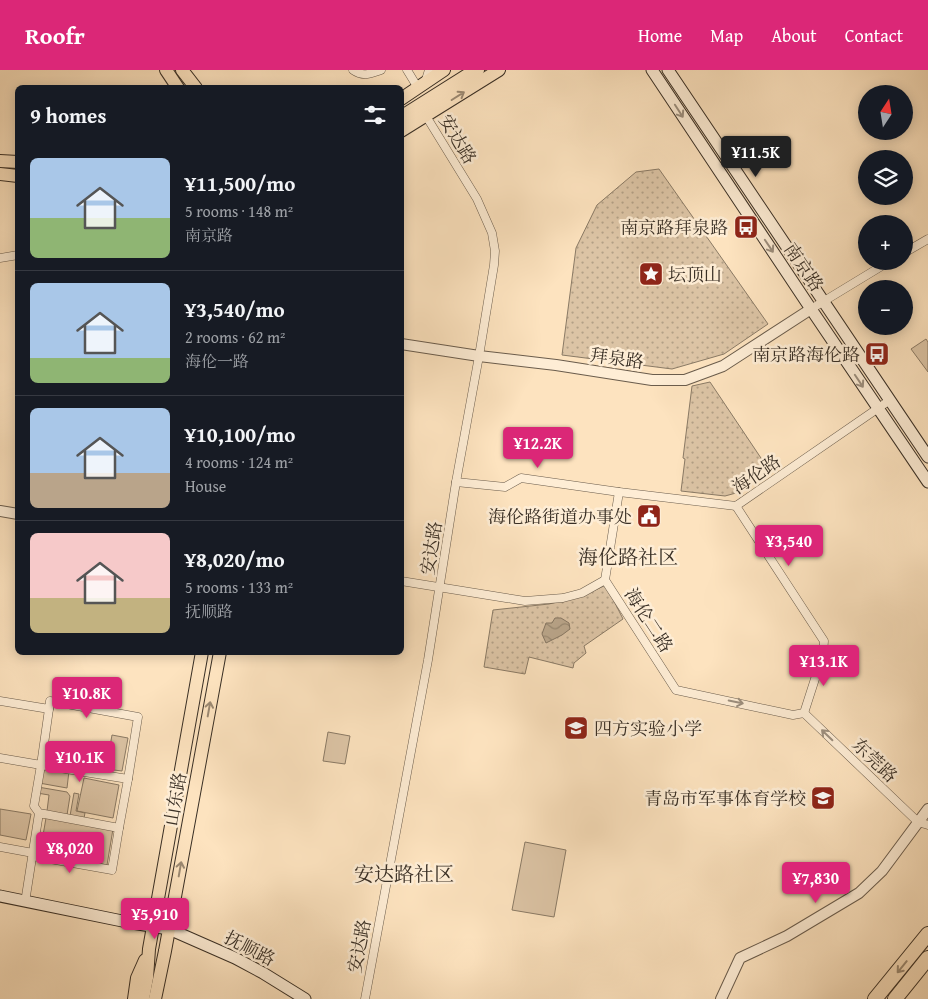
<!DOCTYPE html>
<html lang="en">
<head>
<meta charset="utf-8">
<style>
  body { margin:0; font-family:"Gentium Book Plus","Noto Serif SC",serif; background:#20242c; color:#f1f3f6; height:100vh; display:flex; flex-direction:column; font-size:19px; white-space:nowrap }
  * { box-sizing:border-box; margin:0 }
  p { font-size:16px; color:#9ea1a6 }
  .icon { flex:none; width:28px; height:28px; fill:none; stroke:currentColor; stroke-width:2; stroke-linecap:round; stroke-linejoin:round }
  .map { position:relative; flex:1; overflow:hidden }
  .sheet { position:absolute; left:15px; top:15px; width:389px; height:570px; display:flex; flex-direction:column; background:#171b24; border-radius:8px; box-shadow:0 2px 12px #0003 }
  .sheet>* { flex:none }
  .needle { width:32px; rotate:12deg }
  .buttons { position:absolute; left:858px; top:15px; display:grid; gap:10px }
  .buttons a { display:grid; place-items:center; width:55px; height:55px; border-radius:50%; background:#171b24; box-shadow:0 2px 12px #0003; font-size:25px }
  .price { position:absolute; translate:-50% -42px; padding:0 11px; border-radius:5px; background:#db2777; color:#fff; font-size:16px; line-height:32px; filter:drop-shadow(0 1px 2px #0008) }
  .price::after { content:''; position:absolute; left:50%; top:30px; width:15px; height:11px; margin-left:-8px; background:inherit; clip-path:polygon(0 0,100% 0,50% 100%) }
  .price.active { background:#222; color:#fff }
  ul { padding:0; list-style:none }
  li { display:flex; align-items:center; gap:15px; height:125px; padding:0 15px }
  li+li { border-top:1px solid #363941 }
  li span { display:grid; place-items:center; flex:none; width:140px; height:100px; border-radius:8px; color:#555 }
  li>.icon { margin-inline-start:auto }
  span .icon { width:60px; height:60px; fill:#fffc; stroke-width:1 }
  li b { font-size:21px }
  h2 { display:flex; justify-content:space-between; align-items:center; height:60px; padding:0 15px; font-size:21px }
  header { display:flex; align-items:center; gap:30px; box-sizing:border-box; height:70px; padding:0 25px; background:#db2777; color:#fff }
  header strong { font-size:24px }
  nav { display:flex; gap:28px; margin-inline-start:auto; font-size:18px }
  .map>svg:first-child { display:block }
  .grass { fill:#dcc4a5; stroke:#8a7a65 }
  .park { fill:url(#park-dots); stroke:#8a7a65 }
  .water { fill:url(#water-waves); stroke:#867662 }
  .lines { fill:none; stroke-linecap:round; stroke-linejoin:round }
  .minor-casing { stroke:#6a5c4c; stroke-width:9 }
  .tertiary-casing { stroke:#6a5c4c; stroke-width:12 }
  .secondary-casing { stroke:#392f25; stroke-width:13 }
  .primary-casing { stroke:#392f25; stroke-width:14 }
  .trunk-casing { stroke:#392f25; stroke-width:16 }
  .minor { stroke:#feedd5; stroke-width:8 }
  .tertiary { stroke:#feedd5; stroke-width:10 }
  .secondary { stroke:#feedd5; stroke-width:11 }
  .primary { stroke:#fde3bf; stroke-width:12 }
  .trunk { stroke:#fde3bf; stroke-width:14 }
  .oneway { stroke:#9b8972 }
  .oneway2 { stroke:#9c8e7d }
  .labels { text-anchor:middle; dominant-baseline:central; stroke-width:5; stroke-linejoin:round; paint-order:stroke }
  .street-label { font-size:18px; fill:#392f25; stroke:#feedd5 }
  .poi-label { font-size:18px; fill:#392f25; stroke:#feedd5; text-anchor:end }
  .quarter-label { font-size:20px; fill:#392f25; stroke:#feedd5 }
</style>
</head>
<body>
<header>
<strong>Roofr</strong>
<nav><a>Home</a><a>Map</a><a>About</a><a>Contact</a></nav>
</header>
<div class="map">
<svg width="928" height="929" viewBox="0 0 928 929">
  <defs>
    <pattern id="park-dots" width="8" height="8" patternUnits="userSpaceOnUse" patternTransform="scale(1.25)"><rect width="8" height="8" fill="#dcc4a5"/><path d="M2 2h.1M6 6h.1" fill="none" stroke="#b3a086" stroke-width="1.8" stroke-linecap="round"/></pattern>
    <pattern id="water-waves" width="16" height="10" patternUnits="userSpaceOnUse" patternTransform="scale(1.25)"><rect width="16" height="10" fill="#baa68b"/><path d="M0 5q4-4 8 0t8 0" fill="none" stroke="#988871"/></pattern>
  </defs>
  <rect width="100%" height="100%" fill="#fde3bf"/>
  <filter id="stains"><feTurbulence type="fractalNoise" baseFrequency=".004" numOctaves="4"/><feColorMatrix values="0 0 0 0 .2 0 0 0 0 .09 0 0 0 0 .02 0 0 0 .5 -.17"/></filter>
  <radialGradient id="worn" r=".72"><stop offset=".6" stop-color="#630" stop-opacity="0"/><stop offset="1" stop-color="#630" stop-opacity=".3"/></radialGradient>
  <g class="grass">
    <path d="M926 269 928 272V302L911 279Z"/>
    <path d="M328 662 350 666 345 694 323 691Z"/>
    <path d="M112 665 128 668 122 701 106 699Z"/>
    <path d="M41 697 69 701 67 718 39 713Z"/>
    <path d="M84 708 119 715 113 748 77 741Z"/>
    <path d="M38 717 67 722 70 726 67 745 47 741 49 725 37 723Z"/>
    <path d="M74 723 79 724 76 741 85 743 84 748 70 746Z"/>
    <path d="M0 739 31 744 26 770 0 765Z"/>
    <path d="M46 748 113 759 107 795 40 783Z"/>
    <path d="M525 772 566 780 554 847 512 840Z"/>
  </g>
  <g class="park">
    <path d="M659 99 768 254 724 284 672 299 562 285 576 178 597 135 636 102Z"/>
    <path d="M710 312 769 400 736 423 725 426 681 421 685 389 683 388 692 316Z"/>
    <path d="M606 515 623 549 584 576 586 583 574 593 573 598 529 587 525 604 484 597 493 540 549 534 582 526Z"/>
  </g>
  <path class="water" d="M555 548H561L569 553 570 559 562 565 546 573 542 564 546 553H552Z"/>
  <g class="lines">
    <defs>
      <g id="minor">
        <path d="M353 0C363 7 370 4 381 0"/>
        <path d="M407 0 418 18"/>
        <path d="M425 13 429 0"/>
        <path d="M904 183 928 169"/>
        <path d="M0 188 18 185"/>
        <path d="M811 239 890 191"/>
        <path d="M456 412 505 417 521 408 619 422 736 436 890 330"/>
        <path d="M619 422 605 510 676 620 793 645 804 643"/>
        <path d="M736 436 824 571 823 584 804 643"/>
        <path d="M401 511 525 531 563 528 582 523 605 510"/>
        <path d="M0 631 49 639 50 631 138 647 128 709"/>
        <path d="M804 643 918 752 928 755"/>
        <path d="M0 688 41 695 49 639"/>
        <path d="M0 777 33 783"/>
        <path d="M33 786 112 800 119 758"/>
        <path d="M26 826 39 743 34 736 41 695 128 709 119 758 39 743"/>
        <path d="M365 929 428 590 456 412 479 286 494 195 495 181 492 163 477 129 426 46"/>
      </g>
      <g id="tertiary">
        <path d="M401 274 479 286 556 295 652 310H685L723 296 811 239"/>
        <path d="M0 441 18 444"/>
        <path d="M721 929 740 888 787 866 859 823 882 801 928 739"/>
      </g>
      <g id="secondary">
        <path d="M652 0 811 239 928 412"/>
        <path d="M668 0 928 387"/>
        <path d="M0 826 132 853 169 859 235 888 263 903 305 929"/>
      </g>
      <g id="primary">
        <path d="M166 0 178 18"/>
        <path d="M182 0 196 18"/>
        <path d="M401 29 444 0"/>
        <path d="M401 61 499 0"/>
        <path d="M0 91 18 92"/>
        <path d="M0 104 18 106"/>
        <path d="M134 929 137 908 145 890"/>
        <path d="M143 929 147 908 149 879 202 582"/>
        <path d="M155 929 165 881 220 582"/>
      </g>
      <g id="trunk">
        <path d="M401 48 477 0"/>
        <path d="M875 929 928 864"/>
        <path d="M895 929 928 888"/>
      </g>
    </defs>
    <use href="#minor" class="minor-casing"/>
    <use href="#tertiary" class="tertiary-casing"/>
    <use href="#secondary" class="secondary-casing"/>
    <use href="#primary" class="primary-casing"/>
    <use href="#trunk" class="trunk-casing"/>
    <use href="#minor" class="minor"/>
    <use href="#tertiary" class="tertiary"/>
    <use href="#secondary" class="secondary"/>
    <use href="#primary" class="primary"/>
    <use href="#trunk" class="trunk"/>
  </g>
  <defs><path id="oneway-shaft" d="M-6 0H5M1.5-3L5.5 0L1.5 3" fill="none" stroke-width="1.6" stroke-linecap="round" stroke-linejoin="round" transform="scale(1.25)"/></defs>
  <g class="oneway">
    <use href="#oneway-shaft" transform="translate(458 26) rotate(-32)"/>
    <use href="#oneway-shaft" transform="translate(209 639) rotate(-80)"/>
    <use href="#oneway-shaft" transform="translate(180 799) rotate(-80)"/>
    <use href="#oneway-shaft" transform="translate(902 897) rotate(129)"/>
  </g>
  <g class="oneway2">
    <use href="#oneway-shaft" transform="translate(679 41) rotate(57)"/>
    <use href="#oneway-shaft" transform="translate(769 176) rotate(56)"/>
    <use href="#oneway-shaft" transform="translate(859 311) rotate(56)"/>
    <use href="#oneway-shaft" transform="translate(736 632) rotate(12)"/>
    <use href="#oneway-shaft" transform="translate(827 665) rotate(-136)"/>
  </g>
  <defs>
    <symbol id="bus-square" viewBox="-11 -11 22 22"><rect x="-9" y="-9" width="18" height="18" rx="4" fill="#8f2418" stroke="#feedd5"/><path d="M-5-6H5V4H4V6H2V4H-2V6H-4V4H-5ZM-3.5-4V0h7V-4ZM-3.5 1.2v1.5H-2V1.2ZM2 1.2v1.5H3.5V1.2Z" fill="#fff"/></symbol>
    <symbol id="sight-square" viewBox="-11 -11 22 22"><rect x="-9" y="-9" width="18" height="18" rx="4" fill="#8f2418" stroke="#feedd5"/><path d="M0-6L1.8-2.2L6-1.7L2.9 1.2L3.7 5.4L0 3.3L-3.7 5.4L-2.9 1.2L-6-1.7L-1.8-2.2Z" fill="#fff"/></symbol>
    <symbol id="civic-square" viewBox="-11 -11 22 22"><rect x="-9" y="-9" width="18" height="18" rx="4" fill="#8f2418" stroke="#feedd5"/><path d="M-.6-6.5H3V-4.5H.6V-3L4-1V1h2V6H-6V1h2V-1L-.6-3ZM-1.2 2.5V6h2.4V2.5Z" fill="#fff"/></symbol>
    <symbol id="school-square" viewBox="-11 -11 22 22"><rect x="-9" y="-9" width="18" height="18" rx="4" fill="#8f2418" stroke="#feedd5"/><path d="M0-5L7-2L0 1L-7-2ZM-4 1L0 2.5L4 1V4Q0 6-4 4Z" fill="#fff"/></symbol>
  </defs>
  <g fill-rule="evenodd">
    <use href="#bus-square" x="732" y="143" width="28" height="28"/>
    <use href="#sight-square" x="637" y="190" width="28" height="28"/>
    <use href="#bus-square" x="863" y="270" width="28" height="28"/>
    <use href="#civic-square" x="635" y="432" width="28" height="28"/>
    <use href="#school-square" x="562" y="644" width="28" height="28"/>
    <use href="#school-square" x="809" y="714" width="28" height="28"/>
  </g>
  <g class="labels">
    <g class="street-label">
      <text transform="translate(458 69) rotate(59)">安达路</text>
      <text transform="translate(804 197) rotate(56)">南京路</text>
      <text transform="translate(617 288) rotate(8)">拜泉路</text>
      <text transform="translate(756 404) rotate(-34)">海伦路</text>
      <text transform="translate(431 478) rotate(-81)">安达路</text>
      <text transform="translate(649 550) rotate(57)">海伦二路</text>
      <text transform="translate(875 690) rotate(44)">东莞路</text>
      <text transform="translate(175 729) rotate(-80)">山东路</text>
      <text transform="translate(359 876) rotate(-79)">安达路</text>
      <text transform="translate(250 878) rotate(27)">抚顺路</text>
    </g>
    <g class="poi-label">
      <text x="728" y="157">南京路拜泉路</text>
      <text x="668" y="204" text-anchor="start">坛顶山</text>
      <text x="860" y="284">南京路海伦路</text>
      <text x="632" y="446">海伦路街道办事处</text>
      <text x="594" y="658" text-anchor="start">四方实验小学</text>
      <text x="806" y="728">青岛市军事体育学校</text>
    </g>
    <g class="quarter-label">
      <text x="628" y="486">海伦路社区</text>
      <text x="404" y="803">安达路社区</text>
    </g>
  </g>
  <rect width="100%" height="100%" filter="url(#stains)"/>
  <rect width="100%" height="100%" fill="url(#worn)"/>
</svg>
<div class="buttons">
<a><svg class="needle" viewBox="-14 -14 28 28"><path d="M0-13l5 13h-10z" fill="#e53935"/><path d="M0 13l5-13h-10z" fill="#9ea1a6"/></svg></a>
<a><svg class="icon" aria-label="layers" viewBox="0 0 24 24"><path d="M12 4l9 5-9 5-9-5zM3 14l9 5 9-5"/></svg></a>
<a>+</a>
<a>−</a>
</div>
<b class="price active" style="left:756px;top:108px">¥11.5K</b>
<b class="price" style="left:538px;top:399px">¥12.2K</b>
<b class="price" style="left:789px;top:497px">¥3,540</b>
<b class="price" style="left:824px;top:617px">¥13.1K</b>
<b class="price" style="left:87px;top:649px">¥10.8K</b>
<b class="price" style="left:80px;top:713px">¥10.1K</b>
<b class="price" style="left:70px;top:804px">¥8,020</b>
<b class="price" style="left:816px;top:834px">¥7,830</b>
<b class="price" style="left:155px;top:870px">¥5,910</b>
<section class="sheet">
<h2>9 homes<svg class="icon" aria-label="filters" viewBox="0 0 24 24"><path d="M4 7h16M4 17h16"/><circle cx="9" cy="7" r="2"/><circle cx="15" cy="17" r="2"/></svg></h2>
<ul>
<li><span style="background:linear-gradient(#a9c7e8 60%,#8fb573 0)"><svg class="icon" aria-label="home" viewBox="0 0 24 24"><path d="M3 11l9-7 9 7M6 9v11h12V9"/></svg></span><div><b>¥11,500/mo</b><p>5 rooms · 148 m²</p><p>南京路</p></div></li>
<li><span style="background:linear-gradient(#a9c7e8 75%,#8fb573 0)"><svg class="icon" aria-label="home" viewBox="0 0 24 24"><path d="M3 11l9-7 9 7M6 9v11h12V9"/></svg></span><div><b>¥3,540/mo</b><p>2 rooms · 62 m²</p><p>海伦一路</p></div></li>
<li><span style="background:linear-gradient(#a9c7e8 65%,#b9a48a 0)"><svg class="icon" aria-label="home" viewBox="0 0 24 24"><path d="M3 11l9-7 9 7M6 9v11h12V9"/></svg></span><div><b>¥10,100/mo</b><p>4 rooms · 124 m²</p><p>House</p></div></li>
<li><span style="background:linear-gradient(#f6c9c9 65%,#c2b280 0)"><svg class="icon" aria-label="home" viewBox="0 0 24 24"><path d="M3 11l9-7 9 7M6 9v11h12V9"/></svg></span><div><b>¥8,020/mo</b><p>5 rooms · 133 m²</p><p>抚顺路</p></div></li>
</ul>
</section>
</div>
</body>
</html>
